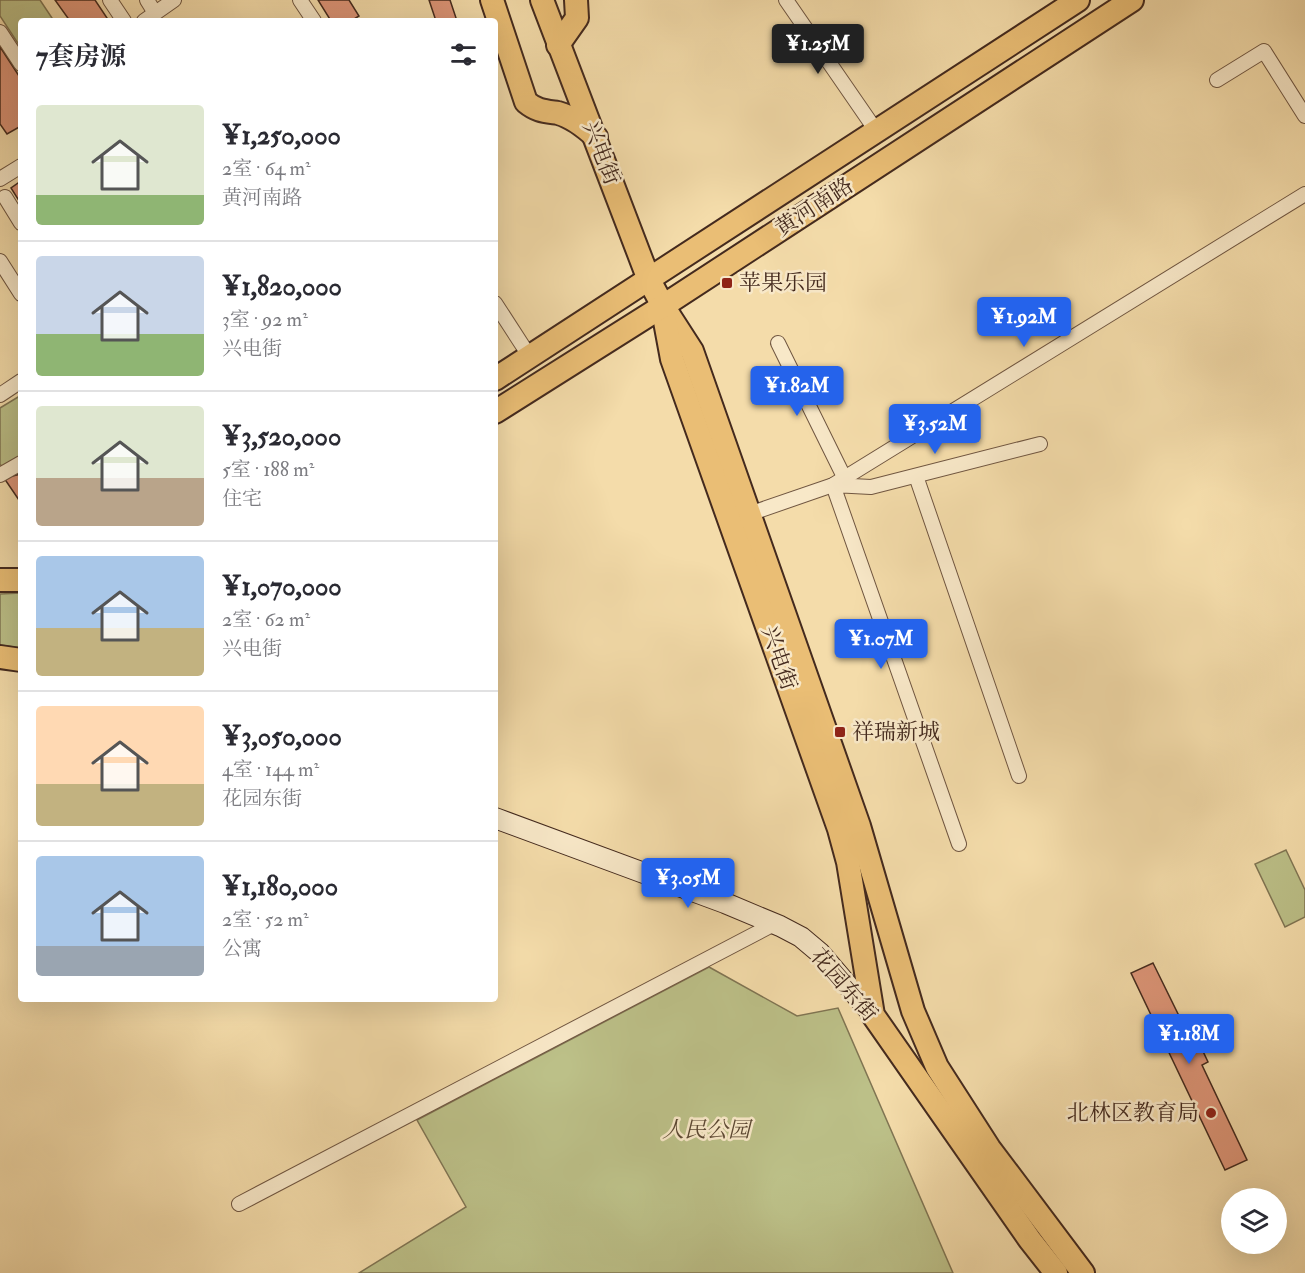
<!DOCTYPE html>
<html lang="zh">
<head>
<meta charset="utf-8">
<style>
  body { margin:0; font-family:"IM FELL Double Pica","Noto Serif SC",serif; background:#f7f7f7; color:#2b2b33; height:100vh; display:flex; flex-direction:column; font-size:22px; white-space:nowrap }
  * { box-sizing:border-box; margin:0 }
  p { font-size:20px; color:#7c7c81 }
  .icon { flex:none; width:33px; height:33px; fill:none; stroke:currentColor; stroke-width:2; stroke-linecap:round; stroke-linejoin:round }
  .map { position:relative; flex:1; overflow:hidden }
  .drawer { position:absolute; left:18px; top:18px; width:480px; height:984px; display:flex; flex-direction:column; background:#fff; border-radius:6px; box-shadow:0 6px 24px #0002 }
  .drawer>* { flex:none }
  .tools { position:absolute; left:1221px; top:1188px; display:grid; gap:12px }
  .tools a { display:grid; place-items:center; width:66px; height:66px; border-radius:50%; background:#fff; box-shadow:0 6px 24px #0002; font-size:30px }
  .price { position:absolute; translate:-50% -51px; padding:0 14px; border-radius:6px; background:#2563eb; color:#fff; font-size:20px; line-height:39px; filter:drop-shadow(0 2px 3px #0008) }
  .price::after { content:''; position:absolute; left:50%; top:36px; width:18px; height:14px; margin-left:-9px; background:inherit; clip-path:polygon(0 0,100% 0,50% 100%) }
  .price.selected { background:#222; color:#fff }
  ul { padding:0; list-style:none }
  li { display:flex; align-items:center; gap:18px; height:150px; padding:0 18px }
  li+li { border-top:2px solid #e1e1e2 }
  li span { display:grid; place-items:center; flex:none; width:168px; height:120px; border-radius:6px; color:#555 }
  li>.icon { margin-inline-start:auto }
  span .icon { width:72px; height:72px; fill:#fffc; stroke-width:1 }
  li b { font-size:26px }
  h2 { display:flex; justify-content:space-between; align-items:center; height:72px; padding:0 18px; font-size:26px }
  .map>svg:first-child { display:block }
  .green { fill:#bcc088; stroke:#807553; stroke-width:1.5 }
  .building { fill:#df9679; stroke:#442a1e; stroke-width:1.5 }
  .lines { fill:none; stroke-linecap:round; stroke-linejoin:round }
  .street-casing { stroke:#705641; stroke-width:16 }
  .secondary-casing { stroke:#442a1e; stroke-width:22 }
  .primary-casing { stroke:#442a1e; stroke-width:26 }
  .street { stroke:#f8e8c8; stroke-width:14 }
  .secondary { stroke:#f8e8c8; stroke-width:20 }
  .primary { stroke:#eabe75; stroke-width:22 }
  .poi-dot { fill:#8f2418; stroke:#f8e8c8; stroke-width:2 }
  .labels { text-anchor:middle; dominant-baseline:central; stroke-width:5; stroke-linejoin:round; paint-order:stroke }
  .street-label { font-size:22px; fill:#442a1e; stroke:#f8e8c8 }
  .poi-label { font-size:22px; fill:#442a1e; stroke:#f8e8c8; text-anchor:start }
  .park-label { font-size:22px; font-style:italic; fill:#5c4833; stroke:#f8e8c8 }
</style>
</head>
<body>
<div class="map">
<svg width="1305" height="1273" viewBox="0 0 1305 1273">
  <rect width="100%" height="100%" fill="#f4dcaa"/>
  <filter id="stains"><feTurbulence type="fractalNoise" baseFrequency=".00333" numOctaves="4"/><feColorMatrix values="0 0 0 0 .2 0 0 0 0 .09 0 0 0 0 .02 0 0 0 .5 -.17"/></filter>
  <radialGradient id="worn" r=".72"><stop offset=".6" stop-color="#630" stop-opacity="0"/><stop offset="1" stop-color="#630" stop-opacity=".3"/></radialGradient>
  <g class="green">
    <path d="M0 0H40L54 21H21V48L0 16Z"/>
    <path d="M18 397 21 401V455L2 467 0 464V408Z"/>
    <path d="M21 593V648L0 645V594Z"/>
    <path d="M1286 850 1305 890V917L1285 927 1255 864Z"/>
    <path d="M709 967 797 1016 838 1008 953 1273H359L466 1207 417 1120Z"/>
  </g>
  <g class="building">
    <path d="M55 0H95L109 21H70Z"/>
    <path d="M318 0H349L359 16 351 21H331Z"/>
    <path d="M429 0H450L457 21H436Z"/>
    <path d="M0 47 21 79V126L7 134 0 124Z"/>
    <path d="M21 181V204L11 188Z"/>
    <path d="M21 474V503L4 478Z"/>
    <path d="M1153 963 1184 1026 1190 1024 1208 1062 1202 1065 1247 1160 1225 1170 1131 973Z"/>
  </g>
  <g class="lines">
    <defs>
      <g id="street">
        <path d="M110 0 124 21"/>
        <path d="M147 0 155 13"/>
        <path d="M300 0 314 21"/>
        <path d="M786 0 877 132"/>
        <path d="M144 21 174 0"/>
        <path d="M0 32 21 64"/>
        <path d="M1217 80 1264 51 1305 116"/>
        <path d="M0 179 21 166"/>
        <path d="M5 197 21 223"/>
        <path d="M0 261 21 294"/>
        <path d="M495 303 530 357"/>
        <path d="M778 343 844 477"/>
        <path d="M0 395 21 381"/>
        <path d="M0 475 21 463"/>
        <path d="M916 476 1019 776"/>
        <path d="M749 514 833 485 1305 194"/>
        <path d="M959 844 833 485 871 487 1040 444"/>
        <path d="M239 1204 774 924"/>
      </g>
      <path id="secondary" d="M495 818 725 903 780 926 801 937 820 953 873 1015"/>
      <g id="primary">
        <path d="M492 0 526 102C537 111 544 111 558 113 573 117 585 127 596 137"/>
        <path d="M542 0 649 280 663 306 692 351 859 826 913 1011 937 1067 989 1148 1083 1273"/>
        <path d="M558 45 577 18 576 0"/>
        <path d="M664 316 672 359 839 829 848 862 873 1015 1030 1240 1056 1273"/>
        <path d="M495 379 1078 0"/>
        <path d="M495 412 663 306 1132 0"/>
        <path d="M0 580H21"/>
        <path d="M0 657 21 660"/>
      </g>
    </defs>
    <use href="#street" class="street-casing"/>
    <use href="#secondary" class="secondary-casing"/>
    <use href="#primary" class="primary-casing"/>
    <use href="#street" class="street"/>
    <use href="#secondary" class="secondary"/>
    <use href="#primary" class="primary"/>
  </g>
  <g class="poi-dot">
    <rect x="721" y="277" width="12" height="12" rx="3"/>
    <rect x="834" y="726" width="12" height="12" rx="3"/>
    <circle cx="1211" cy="1113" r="6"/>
  </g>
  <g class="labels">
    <g class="street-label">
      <text transform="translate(601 153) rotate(69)">兴电街</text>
      <text transform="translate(814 207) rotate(-33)">黄河南路</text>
      <text transform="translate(779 658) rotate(71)">兴电街</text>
      <text transform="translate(844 985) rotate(49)">花园东街</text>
    </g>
    <g class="poi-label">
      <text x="739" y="283">苹果乐园</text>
      <text x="852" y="732">祥瑞新城</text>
      <text x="1199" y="1113" text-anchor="end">北林区教育局</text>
    </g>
    <g class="park-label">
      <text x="706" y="1130">人民公园</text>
    </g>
  </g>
  <rect width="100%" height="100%" filter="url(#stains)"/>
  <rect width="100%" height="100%" fill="url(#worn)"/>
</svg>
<div class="tools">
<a><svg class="icon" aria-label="layers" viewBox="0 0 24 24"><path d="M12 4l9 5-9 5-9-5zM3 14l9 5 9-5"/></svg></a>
</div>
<b class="price selected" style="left:818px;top:75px">¥1.25M</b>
<b class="price" style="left:1024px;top:348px">¥1.92M</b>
<b class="price" style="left:797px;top:417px">¥1.82M</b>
<b class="price" style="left:935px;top:455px">¥3.52M</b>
<b class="price" style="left:881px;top:670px">¥1.07M</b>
<b class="price" style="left:688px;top:909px">¥3.05M</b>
<b class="price" style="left:1189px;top:1065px">¥1.18M</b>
<section class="drawer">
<h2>7套房源<svg class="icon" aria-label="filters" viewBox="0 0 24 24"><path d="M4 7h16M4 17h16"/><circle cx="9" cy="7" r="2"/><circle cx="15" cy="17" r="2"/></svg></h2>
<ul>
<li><span style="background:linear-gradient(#dfe7d0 75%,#8fb573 0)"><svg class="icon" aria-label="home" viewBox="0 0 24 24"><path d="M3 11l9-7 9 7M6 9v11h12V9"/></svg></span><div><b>¥1,250,000</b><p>2室 · 64 m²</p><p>黄河南路</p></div></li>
<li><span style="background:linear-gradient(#c9d6e8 65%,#8fb573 0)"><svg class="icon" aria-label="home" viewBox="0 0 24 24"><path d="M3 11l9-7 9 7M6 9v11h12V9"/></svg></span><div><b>¥1,820,000</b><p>3室 · 92 m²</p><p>兴电街</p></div></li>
<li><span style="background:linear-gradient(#dfe7d0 60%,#b9a48a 0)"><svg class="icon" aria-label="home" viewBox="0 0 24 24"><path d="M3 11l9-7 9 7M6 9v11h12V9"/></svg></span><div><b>¥3,520,000</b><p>5室 · 188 m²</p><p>住宅</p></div></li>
<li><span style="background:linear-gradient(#a9c7e8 60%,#c2b280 0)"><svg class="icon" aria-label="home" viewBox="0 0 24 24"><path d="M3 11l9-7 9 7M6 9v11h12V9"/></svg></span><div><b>¥1,070,000</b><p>2室 · 62 m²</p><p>兴电街</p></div></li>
<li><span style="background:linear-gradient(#ffd9b3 65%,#c2b280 0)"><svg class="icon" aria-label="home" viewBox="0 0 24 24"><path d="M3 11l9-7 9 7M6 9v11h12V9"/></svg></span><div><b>¥3,050,000</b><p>4室 · 144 m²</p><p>花园东街</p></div></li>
<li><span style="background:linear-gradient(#a9c7e8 75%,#9aa5b1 0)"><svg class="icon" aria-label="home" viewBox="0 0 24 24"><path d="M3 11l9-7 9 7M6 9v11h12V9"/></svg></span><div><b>¥1,180,000</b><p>2室 · 52 m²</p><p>公寓</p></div></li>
</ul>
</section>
</div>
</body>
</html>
